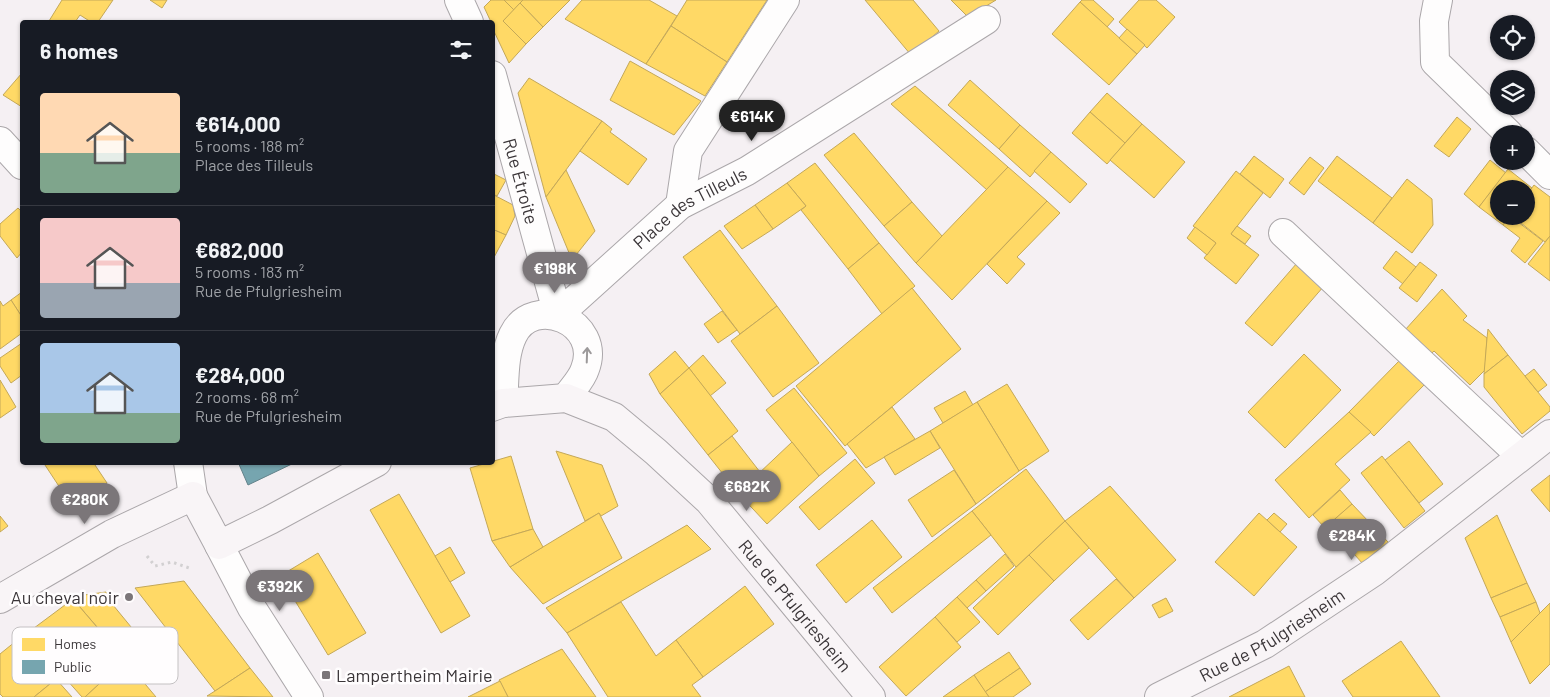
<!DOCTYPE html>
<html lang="en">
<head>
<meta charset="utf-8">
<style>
  body { margin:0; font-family:Barlow,sans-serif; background:#20242c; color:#f1f3f6; height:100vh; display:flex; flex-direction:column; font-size:19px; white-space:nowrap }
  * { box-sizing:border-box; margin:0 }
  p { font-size:16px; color:#9ea1a6 }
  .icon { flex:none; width:28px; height:28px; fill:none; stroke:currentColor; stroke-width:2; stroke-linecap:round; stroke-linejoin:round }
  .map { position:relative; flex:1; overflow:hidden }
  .sheet { position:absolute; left:20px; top:20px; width:475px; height:445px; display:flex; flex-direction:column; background:#171b24; border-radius:5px; box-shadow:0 1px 4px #0004 }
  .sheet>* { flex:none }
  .buttons { position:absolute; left:1490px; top:15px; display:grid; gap:10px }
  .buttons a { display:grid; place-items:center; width:45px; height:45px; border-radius:50%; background:#171b24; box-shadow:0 1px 4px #0004; font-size:25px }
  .price { position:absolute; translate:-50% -42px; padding:0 11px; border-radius:18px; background:#7b7679; color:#fff; font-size:16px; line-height:32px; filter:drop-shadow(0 1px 2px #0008) }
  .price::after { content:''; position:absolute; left:50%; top:30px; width:15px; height:11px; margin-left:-8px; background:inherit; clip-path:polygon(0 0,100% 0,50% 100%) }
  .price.on { background:#222; color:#fff }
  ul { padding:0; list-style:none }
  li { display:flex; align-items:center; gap:15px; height:125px; padding:0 20px }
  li+li { border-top:1px solid #363941 }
  li span { display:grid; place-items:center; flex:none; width:140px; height:100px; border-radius:5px; color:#555 }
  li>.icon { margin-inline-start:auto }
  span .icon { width:60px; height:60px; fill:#fffc; stroke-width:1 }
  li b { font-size:21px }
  h2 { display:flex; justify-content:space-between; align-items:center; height:60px; padding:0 20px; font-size:21px }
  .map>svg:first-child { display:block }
  .homes { fill:#ffd966; stroke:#c4a858 }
  .public { fill:#76a5af; stroke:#64838b }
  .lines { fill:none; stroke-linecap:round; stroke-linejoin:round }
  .minor-casing { stroke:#aba7aa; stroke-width:30 }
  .tertiary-casing { stroke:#aba7aa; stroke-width:30 }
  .secondary-casing { stroke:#aba7aa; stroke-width:30 }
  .path { stroke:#d2d0d1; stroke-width:3; stroke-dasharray:2.5 4; stroke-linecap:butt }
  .minor { stroke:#fefdfd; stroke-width:28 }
  .tertiary { stroke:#fefdfd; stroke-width:28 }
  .secondary { stroke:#f9f5f7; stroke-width:28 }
  .oneway { stroke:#9c999a }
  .poi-dot { fill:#7b7679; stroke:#fffdfe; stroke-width:2 }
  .labels { text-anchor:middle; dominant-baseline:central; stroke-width:5; stroke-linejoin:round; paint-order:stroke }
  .street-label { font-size:18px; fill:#3a3538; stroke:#fffdfe }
  .poi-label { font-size:18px; fill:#3a3538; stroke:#fffdfe; text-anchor:end }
  .key { fill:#fffdfe; stroke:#c4c1c3; stroke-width:1 }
  .key-label { font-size:14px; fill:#3a3538 }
</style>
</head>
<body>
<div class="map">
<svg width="1550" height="697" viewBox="0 0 1550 697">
  <rect width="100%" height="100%" fill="#f5f0f3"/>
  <g class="homes">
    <path d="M62 0H113L98 22H91L80 15 75 22H52L49 21Z"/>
    <path d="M150 0H167L162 8Z"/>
    <path d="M491 0H504L514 10 503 21 526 44 509 63 492 27V22H491L484 7Z"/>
    <path d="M504 0H523L514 10Z"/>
    <path d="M523 0H570L543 27 520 3Z"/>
    <path d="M582 0H649L677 16 646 64 565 19Z"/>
    <path d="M687 0H767L727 62 671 26Z"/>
    <path d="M865 0H913L939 31 911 55Z"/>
    <path d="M951 0H996L968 17Z"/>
    <path d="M1082 0H1093L1114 19 1107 27 1080 2Z"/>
    <path d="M1139 0H1156L1175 17 1147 48 1119 22Z"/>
    <path d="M1080 2 1137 54 1109 85 1052 34Z"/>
    <path d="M520 3 543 27 526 44 503 21Z"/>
    <path d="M671 26 727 62 705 96 646 64Z"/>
    <path d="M1127 29 1145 45 1137 54 1119 38Z"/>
    <path d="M630 61 701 101 674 135 610 100Z"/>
    <path d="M22 73V107L3 95Z"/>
    <path d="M529 78 602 121 546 197 518 93Z"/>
    <path d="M970 80 1020 125 999 149 948 105Z"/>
    <path d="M915 86 1008 167 987 190 891 104Z"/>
    <path d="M1107 93 1142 124 1125 143 1090 112Z"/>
    <path d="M1090 112 1125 143 1107 164 1072 133Z"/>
    <path d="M1457 117 1471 129 1449 157 1434 146Z"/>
    <path d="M602 121 612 129 610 132 647 159 628 185 580 151Z"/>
    <path d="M1142 124 1185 162 1154 198 1110 160Z"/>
    <path d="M1020 125 1051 152 1030 177 999 149Z"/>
    <path d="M854 133 912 202 884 226 824 155Z"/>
    <path d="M1051 152 1087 184 1070 203 1034 171Z"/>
    <path d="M1254 156 1284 179 1270 198 1240 174Z"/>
    <path d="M1337 156 1392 198 1373 223 1318 181Z"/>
    <path d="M1310 157 1324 168 1304 195 1289 183Z"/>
    <path d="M1490 160 1506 173 1479 207 1464 194Z"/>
    <path d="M815 163 879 243 848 269 801 210 806 206 787 183Z"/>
    <path d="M1008 167 1047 201 952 300 916 263Z"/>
    <path d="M1508 169 1532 188 1526 196V189H1499V216H1510L1503 225 1479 207Z"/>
    <path d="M566 170 595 231 572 260 546 197Z"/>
    <path d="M1236 171 1263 193 1231 234 1259 255 1236 284 1204 258 1216 243 1193 226Z"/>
    <path d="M492 173 506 180 497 196 492 194Z"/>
    <path d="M1407 179 1432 199 1433 225 1412 253 1373 223Z"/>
    <path d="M787 183 806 206 773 229 755 205Z"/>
    <path d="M1534 185 1550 197V236L1545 242 1512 216H1526V196Z"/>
    <path d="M492 194 513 205 515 216 506 235 492 229Z"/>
    <path d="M1047 201 1060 213 1017 257 1025 264 1007 284 987 264Z"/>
    <path d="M912 202 942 236 916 263 884 226Z"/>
    <path d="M755 205 773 229 742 249 724 226Z"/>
    <path d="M18 208 22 212V252L17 258 0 236V224Z"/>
    <path d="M1510 216 1543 241 1525 263 1511 251 1520 238 1503 225Z"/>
    <path d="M1237 226 1251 236 1245 244 1231 234Z"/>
    <path d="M1195 227 1216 243 1207 255 1187 238Z"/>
    <path d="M492 229 506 235 492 261Z"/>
    <path d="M720 230 777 306 740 334 683 257Z"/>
    <path d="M1550 236V281L1528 264Z"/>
    <path d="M879 243 915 286 882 314 848 269Z"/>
    <path d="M1396 251 1416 267 1403 284 1383 268Z"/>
    <path d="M1420 262 1437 275 1417 302 1399 288Z"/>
    <path d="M1297 263 1324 286 1272 346 1245 323Z"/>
    <path d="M912 288 961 349 845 446 796 386Z"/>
    <path d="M1442 289 1467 316 1463 320 1487 338 1485 370 1470 385 1434 351 1431 354 1405 330Z"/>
    <path d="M22 292V317L11 300Z"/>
    <path d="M11 300 22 317V333L0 349V301L3 306Z"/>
    <path d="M777 306 819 363 773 397 731 341Z"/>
    <path d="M722 311 737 330 718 343 704 324Z"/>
    <path d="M1488 329 1508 355 1484 374 1487 338Z"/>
    <path d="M22 343V375L11 383 0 366V358Z"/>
    <path d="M675 351 689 368 660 394 649 374Z"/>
    <path d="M1304 354 1341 390 1285 448 1248 412Z"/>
    <path d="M703 355 726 383 710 396 689 368Z"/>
    <path d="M1508 355 1550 407V411L1522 434 1484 387V374Z"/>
    <path d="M1401 359 1426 383 1374 436 1349 412Z"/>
    <path d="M689 368 738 431 708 455 660 394Z"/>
    <path d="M1534 369 1547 385 1538 392 1525 376Z"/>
    <path d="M0 380 16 407 0 418Z"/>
    <path d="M1007 384 1049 451 1019 471 977 402Z"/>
    <path d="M794 388 847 453 819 476 766 410Z"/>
    <path d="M965 391 973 405 943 423 934 408Z"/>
    <path d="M977 402 1019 471 976 504 930 431Z"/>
    <path d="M892 407 915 439 866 468 847 444Z"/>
    <path d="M1349 412 1371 432 1335 464 1350 480 1309 518 1275 480Z"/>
    <path d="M930 431 940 448 895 475 884 457Z"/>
    <path d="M732 436 760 472 738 493 708 455Z"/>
    <path d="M1409 441 1443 484 1419 503 1385 460Z"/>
    <path d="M792 442 819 476 767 524 738 493Z"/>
    <path d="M556 451 602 465 618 506 601 516 599 513 585 521Z"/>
    <path d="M511 456 533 529 492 541 470 468Z"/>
    <path d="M1382 456 1425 511 1404 528 1361 473Z"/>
    <path d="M855 459 875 483 819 530 799 507Z"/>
    <path d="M43 462H93L107 483 72 506Z"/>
    <path d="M1026 469 1065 521 1016 567 972 511Z"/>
    <path d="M954 470 976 504 932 537 908 500Z"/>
    <path d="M1550 475V512L1531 490Z"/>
    <path d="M1110 486 1176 560 1134 598 1065 521Z"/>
    <path d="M1340 490 1352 504 1325 528 1313 515Z"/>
    <path d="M399 494 470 616 441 633 370 510Z"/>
    <path d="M1352 504 1388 542 1363 564 1328 525Z"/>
    <path d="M972 511 991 535 892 613 873 588Z"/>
    <path d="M599 513 622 558 543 604 510 567Z"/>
    <path d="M1259 513 1297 547 1254 596 1215 562Z"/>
    <path d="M1274 513 1287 524 1280 532 1267 520Z"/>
    <path d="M1497 515 1527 583 1491 598 1465 538Z"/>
    <path d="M0 516 8 526 0 532Z"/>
    <path d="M872 520 902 557 846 603 816 565Z"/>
    <path d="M1065 521 1089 548 1054 581 1029 555Z"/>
    <path d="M687 525 711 549 567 633 546 608Z"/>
    <path d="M533 529 543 547 510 567 492 541Z"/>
    <path d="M450 547 465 573 450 582 435 556Z"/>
    <path d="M318 553 366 633 328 655 280 576Z"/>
    <path d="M1005 554 1014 566 986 591 976 580Z"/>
    <path d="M1029 555 1054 581 998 635 973 608Z"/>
    <path d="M1116 579 1134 598 1088 640 1070 620Z"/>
    <path d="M976 580 986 591 967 608 957 597Z"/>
    <path d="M184 581 250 668 215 691 135 588Z"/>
    <path d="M1527 583 1536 602 1500 617 1491 598Z"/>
    <path d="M745 586 774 624 703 677 676 640Z"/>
    <path d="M106 592 113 605 136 633 116 649 73 599 84 595Z"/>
    <path d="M957 597 980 622 957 642 935 617Z"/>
    <path d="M1166 598 1173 611 1159 618 1152 605Z"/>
    <path d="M73 599 125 660 85 697H82L26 634Z"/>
    <path d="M621 602 656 656 676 640 703 677 692 685 701 697H608L567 633Z"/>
    <path d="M1536 602 1540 613 1511 642 1500 617Z"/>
    <path d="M1550 603V664L1530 684 1511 642Z"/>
    <path d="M935 617 961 647 906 696 879 667Z"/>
    <path d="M21 637 56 679 34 697H3L0 694V654Z"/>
    <path d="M1401 641 1440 697H1353L1342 681Z"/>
    <path d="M562 649 596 697H508L499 680Z"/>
    <path d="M1009 652 1020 668 985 692 974 675Z"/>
    <path d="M125 660 156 697H85Z"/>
    <path d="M1289 666 1305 697H1229Z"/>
    <path d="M250 668 273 697 207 696 215 691Z"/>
    <path d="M1020 668 1031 684 1013 697H989L985 692Z"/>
    <path d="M974 675 989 697H943Z"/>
    <path d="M56 679 72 697H34Z"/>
    <path d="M500 681 508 697H468Z"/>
  </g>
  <path class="public" d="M238 462H296L248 485Z"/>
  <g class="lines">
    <defs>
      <g id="minor">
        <path d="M459 0 469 22"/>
        <path d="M1438 0 1434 21 1435 62 1509 134"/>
        <path id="s1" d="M492 75 558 315 680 205 747 171 986 20"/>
        <path d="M1526 151 1550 175"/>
        <path d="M680 205 688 151 785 0"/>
        <path d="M1283 233 1521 456"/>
        <path d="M503 403C505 382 503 355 513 335 533 293 603 322 585 369 582 379 572 389 566 398"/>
        <path d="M219 545 252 608 309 697"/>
      </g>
      <g id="tertiary">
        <path d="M0 141 22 165"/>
        <path d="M188 462 193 496"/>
      </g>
      <g id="secondary">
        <path id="s2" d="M492 407 503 403 566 398 614 417 656 452 709 501 871 697"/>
        <path d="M0 599 112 534 193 496 219 545 270 520 377 462"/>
        <path id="s3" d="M1159 697 1265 644 1375 571 1550 434"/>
      </g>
    </defs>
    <use href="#minor" class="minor-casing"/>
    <use href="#tertiary" class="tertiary-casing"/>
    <use href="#secondary" class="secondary-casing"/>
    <path class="path" d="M147 556 155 566 172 562 192 569"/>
    <use href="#minor" class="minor"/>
    <use href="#tertiary" class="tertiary"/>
    <use href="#secondary" class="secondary"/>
  </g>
  <defs><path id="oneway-shaft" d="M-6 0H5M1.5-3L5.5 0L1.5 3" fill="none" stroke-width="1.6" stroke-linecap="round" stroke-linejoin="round" transform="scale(1.25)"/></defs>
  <use class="oneway" href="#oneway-shaft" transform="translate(587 355) rotate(-88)"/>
  <g class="poi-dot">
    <circle cx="129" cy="597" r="5"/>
    <rect x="321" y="670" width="10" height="10" rx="2.5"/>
  </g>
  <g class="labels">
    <g class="street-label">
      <text stroke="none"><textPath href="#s1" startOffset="110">Rue Étroite</textPath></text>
      <text stroke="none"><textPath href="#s1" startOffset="420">Place des Tilleuls</textPath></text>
      <text stroke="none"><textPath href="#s2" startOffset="389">Rue de Pfulgriesheim</textPath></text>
      <text stroke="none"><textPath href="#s3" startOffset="129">Rue de Pfulgriesheim</textPath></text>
    </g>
    <g class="poi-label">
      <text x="119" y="597">Au cheval noir</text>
      <text x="336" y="675" text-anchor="start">Lampertheim Mairie</text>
    </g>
  </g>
  <rect x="12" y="627" width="166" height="57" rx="8" class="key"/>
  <rect x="22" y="638" width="23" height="13" fill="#ffd966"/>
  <rect x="22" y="660" width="23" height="14" fill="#76a5af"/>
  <g class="key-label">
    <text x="54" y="649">Homes</text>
    <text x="54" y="672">Public</text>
  </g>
</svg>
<div class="buttons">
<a><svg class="icon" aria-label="locate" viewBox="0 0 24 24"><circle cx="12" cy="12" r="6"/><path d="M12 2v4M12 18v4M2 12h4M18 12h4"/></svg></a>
<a><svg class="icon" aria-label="layers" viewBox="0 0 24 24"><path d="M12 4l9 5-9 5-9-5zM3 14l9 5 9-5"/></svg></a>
<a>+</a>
<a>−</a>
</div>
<b class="price on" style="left:752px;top:142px">€614K</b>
<b class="price" style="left:555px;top:294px">€198K</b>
<b class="price" style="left:747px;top:512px">€682K</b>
<b class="price" style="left:85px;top:525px">€280K</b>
<b class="price" style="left:1352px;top:561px">€284K</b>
<b class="price" style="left:280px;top:612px">€392K</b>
<section class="sheet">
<h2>6 homes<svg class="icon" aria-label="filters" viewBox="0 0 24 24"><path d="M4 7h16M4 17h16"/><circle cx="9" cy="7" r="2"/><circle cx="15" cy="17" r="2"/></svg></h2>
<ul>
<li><span style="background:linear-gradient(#ffd9b3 60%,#7fa58c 0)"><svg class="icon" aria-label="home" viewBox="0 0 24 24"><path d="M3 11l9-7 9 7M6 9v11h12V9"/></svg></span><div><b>€614,000</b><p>5 rooms · 188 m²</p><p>Place des Tilleuls</p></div></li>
<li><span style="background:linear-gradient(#f6c9c9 65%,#9aa5b1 0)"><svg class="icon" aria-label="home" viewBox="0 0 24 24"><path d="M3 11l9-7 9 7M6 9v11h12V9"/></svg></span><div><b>€682,000</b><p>5 rooms · 183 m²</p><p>Rue de Pfulgriesheim</p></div></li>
<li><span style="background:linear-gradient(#a9c7e8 70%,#7fa58c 0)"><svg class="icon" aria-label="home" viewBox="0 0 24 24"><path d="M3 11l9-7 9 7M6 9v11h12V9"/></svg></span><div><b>€284,000</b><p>2 rooms · 68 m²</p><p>Rue de Pfulgriesheim</p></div></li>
</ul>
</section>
</div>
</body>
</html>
